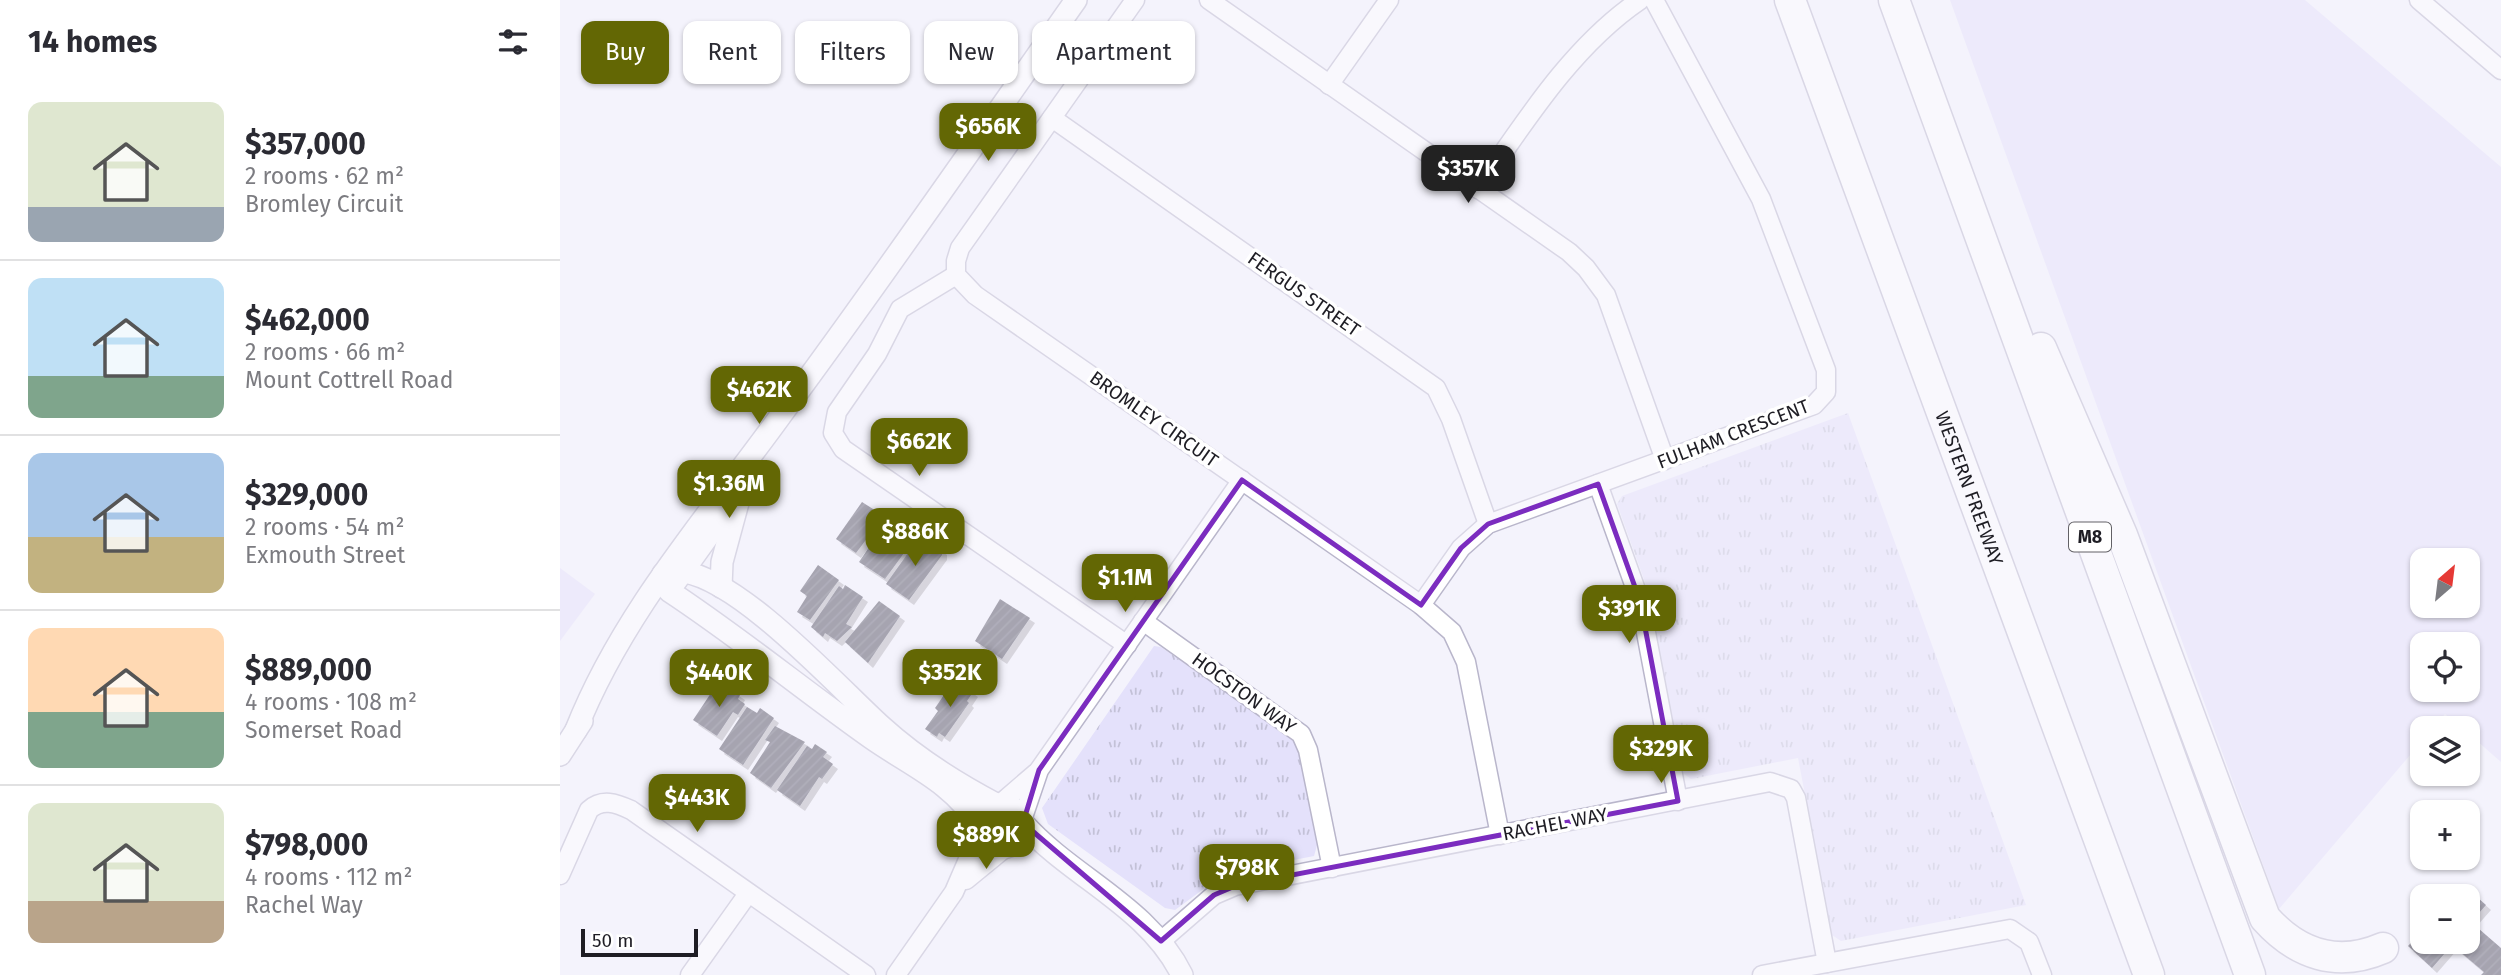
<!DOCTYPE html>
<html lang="en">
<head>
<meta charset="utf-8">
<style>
  body { margin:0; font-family:"Fira Sans",sans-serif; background:#f7f7f7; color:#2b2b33; height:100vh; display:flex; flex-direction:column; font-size:26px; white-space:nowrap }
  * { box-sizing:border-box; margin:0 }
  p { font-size:23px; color:#7c7c81 }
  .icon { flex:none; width:38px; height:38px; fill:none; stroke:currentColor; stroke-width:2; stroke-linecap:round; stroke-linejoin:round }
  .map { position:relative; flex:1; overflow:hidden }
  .sheet { display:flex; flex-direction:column; background:#fff; width:560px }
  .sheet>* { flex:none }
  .banner { position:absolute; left:21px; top:21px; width:665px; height:63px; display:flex; gap:14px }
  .needle { width:46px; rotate:28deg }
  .tools { position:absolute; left:1850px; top:548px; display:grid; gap:14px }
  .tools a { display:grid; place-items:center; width:70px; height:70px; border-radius:14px; background:#fff; box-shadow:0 2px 5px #0004; font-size:35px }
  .scale { position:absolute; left:21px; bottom:18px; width:117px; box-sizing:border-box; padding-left:7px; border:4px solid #1e1d24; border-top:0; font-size:19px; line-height:24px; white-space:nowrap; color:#1e1d24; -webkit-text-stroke:5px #fff; paint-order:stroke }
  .price { position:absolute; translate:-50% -60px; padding:0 16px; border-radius:14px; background:#636704; color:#fff; font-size:23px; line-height:46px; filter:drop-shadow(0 2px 4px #0008) }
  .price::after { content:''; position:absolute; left:50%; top:42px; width:21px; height:16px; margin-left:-10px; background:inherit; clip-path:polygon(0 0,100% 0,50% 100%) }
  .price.active { background:#222; color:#fff }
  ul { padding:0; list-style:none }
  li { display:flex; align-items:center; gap:21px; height:175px; padding:0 28px }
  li+li { border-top:2px solid #e1e1e2 }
  li span { display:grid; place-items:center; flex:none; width:196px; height:140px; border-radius:14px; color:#555 }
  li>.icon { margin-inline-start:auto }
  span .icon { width:84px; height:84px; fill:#fffc; stroke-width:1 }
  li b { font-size:30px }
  h2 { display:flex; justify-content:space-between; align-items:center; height:84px; padding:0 28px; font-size:30px }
  .tag { padding:0 24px; border-radius:14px; background:#fff; box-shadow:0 2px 5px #0004; font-size:24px; line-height:63px }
  .tag.active { background:#636704; color:#fff }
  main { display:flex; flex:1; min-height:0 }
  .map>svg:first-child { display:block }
  .grass { fill:#e4e1fb; fill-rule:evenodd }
  .park { fill:url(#park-tufts) }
  .building { fill:url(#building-hatch); filter:url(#shadow) }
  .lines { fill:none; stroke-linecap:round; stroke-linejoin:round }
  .minor-casing { stroke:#b9b6cb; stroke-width:21 }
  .tertiary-casing { stroke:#b9b6cb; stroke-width:24 }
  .motorway-casing { stroke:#b9b6cb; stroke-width:33 }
  .minor { stroke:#fff; stroke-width:18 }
  .tertiary { stroke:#fff; stroke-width:21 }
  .motorway { stroke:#fff; stroke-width:30 }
  .marked { fill:none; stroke:#7b2cbf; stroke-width:5; stroke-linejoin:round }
  .labels { text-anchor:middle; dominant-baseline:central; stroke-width:7; stroke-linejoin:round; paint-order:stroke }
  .shield { fill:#fff; stroke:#626166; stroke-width:2 }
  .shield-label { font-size:18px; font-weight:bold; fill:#1e1d24 }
  .street-label { font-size:19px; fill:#1e1d24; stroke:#fff }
</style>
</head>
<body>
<main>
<section class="sheet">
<h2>14 homes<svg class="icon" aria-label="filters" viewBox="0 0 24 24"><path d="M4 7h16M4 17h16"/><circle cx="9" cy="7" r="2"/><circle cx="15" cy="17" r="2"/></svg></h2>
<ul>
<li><span style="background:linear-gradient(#dfe7d0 75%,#9aa5b1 0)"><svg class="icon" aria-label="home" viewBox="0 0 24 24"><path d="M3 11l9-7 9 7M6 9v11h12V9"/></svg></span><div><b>$357,000</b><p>2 rooms · 62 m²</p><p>Bromley Circuit</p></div></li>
<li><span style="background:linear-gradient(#bfe0f5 70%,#7fa58c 0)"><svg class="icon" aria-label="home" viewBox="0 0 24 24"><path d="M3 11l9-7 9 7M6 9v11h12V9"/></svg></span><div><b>$462,000</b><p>2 rooms · 66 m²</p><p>Mount Cottrell Road</p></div></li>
<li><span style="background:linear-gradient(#a9c7e8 60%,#c2b280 0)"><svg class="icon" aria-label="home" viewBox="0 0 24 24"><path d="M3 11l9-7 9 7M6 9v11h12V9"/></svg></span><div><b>$329,000</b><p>2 rooms · 54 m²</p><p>Exmouth Street</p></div></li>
<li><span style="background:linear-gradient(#ffd9b3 60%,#7fa58c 0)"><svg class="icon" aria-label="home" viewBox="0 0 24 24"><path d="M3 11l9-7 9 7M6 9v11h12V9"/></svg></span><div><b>$889,000</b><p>4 rooms · 108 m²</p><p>Somerset Road</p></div></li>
<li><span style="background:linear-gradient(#dfe7d0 70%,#b9a48a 0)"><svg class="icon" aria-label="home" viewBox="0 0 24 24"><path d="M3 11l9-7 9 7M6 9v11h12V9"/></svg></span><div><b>$798,000</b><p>4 rooms · 112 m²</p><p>Rachel Way</p></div></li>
</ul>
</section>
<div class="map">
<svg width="1941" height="975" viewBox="0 0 1941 975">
  <defs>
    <pattern id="park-tufts" width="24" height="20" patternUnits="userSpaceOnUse" patternTransform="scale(1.75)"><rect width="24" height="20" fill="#e4e1fb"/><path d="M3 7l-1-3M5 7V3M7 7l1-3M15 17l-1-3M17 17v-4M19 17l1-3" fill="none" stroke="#c3c1d7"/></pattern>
    <pattern id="building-hatch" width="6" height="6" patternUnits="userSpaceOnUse" patternTransform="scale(1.75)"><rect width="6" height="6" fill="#474556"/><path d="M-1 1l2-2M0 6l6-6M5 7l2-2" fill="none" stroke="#5e5d6b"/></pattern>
    <filter id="shadow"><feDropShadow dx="5" dy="5" stdDeviation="0" flood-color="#0004"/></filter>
  </defs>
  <rect width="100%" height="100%" fill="#f4f3fc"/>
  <g class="grass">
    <path d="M1390 0H1745L1941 167V762L1908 733V728H1901L1885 714 1873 728H1862V741L1719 909ZM1862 560H1908V606H1862ZM1908 644V690H1862V644Z"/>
    <path d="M0 568 35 594 0 641Z"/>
  </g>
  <g class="park">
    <path d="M1288 413 1466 905 1281 941 1272 935 1238 758 1131 779 1123 773 1086 585 1057 504 1062 496Z"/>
    <path d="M594 646 601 647 732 738 741 756 758 842 754 856 664 874 615 910 605 908 488 824 482 808Z"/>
  </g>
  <g class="building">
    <path d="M302 502 324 516 296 553 276 539Z"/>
    <path d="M328 519 338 528 341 525 354 534 355 538 325 579 299 562Z"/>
    <path d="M358 539 364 544 368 539 382 550V555L349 600 326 584Z"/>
    <path d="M258 565 279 580 250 620 237 612 247 596 240 591Z"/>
    <path d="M285 585 303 597 286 624 292 627 277 641 265 633 263 637 251 627 279 586 283 589Z"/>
    <path d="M440 599 470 618 442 659 415 641Z"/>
    <path d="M319 601 340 616 308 663 285 642Z"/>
    <path d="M395 679 413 692 407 701 409 703 385 737 379 733 377 737 365 729 378 711 375 708Z"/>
    <path d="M159 681 180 695 178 699 185 704 178 715 173 712 157 736 133 720Z"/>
    <path d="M187 707 197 713 200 708 214 718 183 765 159 749Z"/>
    <path d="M215 726 245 742 211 788 190 773 210 742 205 740Z"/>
    <path d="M255 744 267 752 263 757 273 764 262 779 259 777 240 806 217 790 247 746 252 749Z"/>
    <path d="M1902 884 1926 905 1911 922 1941 948V975H1921L1924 972 1892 945 1872 968 1848 946 1862 930V942H1908V896H1892Z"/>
  </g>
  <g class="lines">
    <defs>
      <g id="minor">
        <path d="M575 0 400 248 396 261V275L415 295 861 605 892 632 906 662 940 835"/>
        <path d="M649 0 1009 252 1026 268 1046 295 1105 460"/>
        <path d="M1859 0 1941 70"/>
        <path d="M769 85 829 0"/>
        <path d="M492 118 876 388 891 419 928 524"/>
        <path d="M918 189C964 123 1012 46 1080 0"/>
        <path d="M396 275 340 309 317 354 277 412 273 433 283 449 567 645"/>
        <path d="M1038 484 1080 601 1118 801"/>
        <path d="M861 605 901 548 928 524 1254 405 1266 392V370L1201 199 1094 0"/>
        <path d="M583 621 741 734 748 750 772 868"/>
        <path d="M440 804 476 773"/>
        <path d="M462 820 479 770 682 480"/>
        <path d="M0 875 29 810C42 798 56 803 71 810L306 975"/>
        <path d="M406 880 445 848"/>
        <path d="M601 941 654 895 675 886 1210 782 1231 789 1236 798 1267 963"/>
        <path d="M130 975 187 895"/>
        <path d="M336 975 394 892 419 834"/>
        <path d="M1202 975 1450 929 1469 942 1482 975"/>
      </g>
      <g id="tertiary">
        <path d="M116 581 167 510"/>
        <path d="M161 587 162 562 182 488"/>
        <path d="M16 730C63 611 150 514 224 411 324 276 419 138 516 0"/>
        <path d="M0 755 22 721"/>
        <circle cx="440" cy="826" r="22"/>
        <path d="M463 823C512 878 588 906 622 975"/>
        <path d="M418 824C392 782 351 766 311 738 243 690 179 637 109 591L103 574C110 573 118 571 124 572 182 581 277 686 321 726 355 757 396 783 436 804"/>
      </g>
      <g id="motorway">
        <path id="s1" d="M1230 0 1589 975"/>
        <path d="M1334 0 1690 975"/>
        <path d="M1481 348 1562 535 1705 918C1737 954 1777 968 1823 948"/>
      </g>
    </defs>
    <use href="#minor" class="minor-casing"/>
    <use href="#tertiary" class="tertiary-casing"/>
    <use href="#motorway" class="motorway-casing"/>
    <use href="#minor" class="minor"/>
    <use href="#tertiary" class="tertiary"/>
    <use href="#motorway" class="motorway"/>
  </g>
  <path d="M0 0H1941V975H0ZM682 480 861 605 901 548 928 524 1038 484 1080 601 1118 801 675 886 654 895 601 941 463 823 479 770Z" fill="#f4f3fc" fill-opacity=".55" fill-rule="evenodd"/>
  <path class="marked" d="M682 480 861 605 901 548 928 524 1038 484 1080 601 1118 801 675 886 654 895 601 941 463 823 479 770Z"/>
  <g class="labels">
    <rect class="shield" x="1509" y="522.5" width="42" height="29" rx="5"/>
    <g class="shield-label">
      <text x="1530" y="537">M8</text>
    </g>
    <g class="street-label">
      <text transform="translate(744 294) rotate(35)">FERGUS STREET</text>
      <text transform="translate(594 419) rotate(35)">BROMLEY CIRCUIT</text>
      <text transform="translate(1173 434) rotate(-21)">FULHAM CRESCENT</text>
      <text stroke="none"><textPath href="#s1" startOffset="520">WESTERN FREEWAY</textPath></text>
      <text transform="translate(684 693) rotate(36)">HOCSTON WAY</text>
      <text transform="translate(995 824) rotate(-11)">RACHEL WAY</text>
    </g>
  </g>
</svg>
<div class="tools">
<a><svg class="needle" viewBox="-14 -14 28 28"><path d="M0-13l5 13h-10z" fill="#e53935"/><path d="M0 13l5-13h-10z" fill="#7c7c81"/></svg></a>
<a><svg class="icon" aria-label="locate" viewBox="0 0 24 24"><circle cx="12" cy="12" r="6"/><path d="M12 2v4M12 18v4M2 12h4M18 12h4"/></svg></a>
<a><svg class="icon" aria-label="layers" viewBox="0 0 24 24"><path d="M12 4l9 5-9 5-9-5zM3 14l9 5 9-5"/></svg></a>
<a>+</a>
<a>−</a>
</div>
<div class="scale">50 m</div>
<b class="price" style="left:428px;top:163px">$656K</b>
<b class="price active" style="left:908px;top:205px">$357K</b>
<b class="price" style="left:199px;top:426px">$462K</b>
<b class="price" style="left:359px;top:478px">$662K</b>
<b class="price" style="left:169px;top:520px">$1.36M</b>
<b class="price" style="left:355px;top:568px">$886K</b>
<b class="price" style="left:565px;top:614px">$1.1M</b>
<b class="price" style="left:1069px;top:645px">$391K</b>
<b class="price" style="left:159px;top:709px">$440K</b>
<b class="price" style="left:390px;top:709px">$352K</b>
<b class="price" style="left:1101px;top:785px">$329K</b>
<b class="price" style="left:137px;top:834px">$443K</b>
<b class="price" style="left:426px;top:871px">$889K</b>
<b class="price" style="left:687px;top:904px">$798K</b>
<div class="banner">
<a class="tag active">Buy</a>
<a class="tag">Rent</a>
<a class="tag">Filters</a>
<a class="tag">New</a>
<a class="tag">Apartment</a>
</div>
</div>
</main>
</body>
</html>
